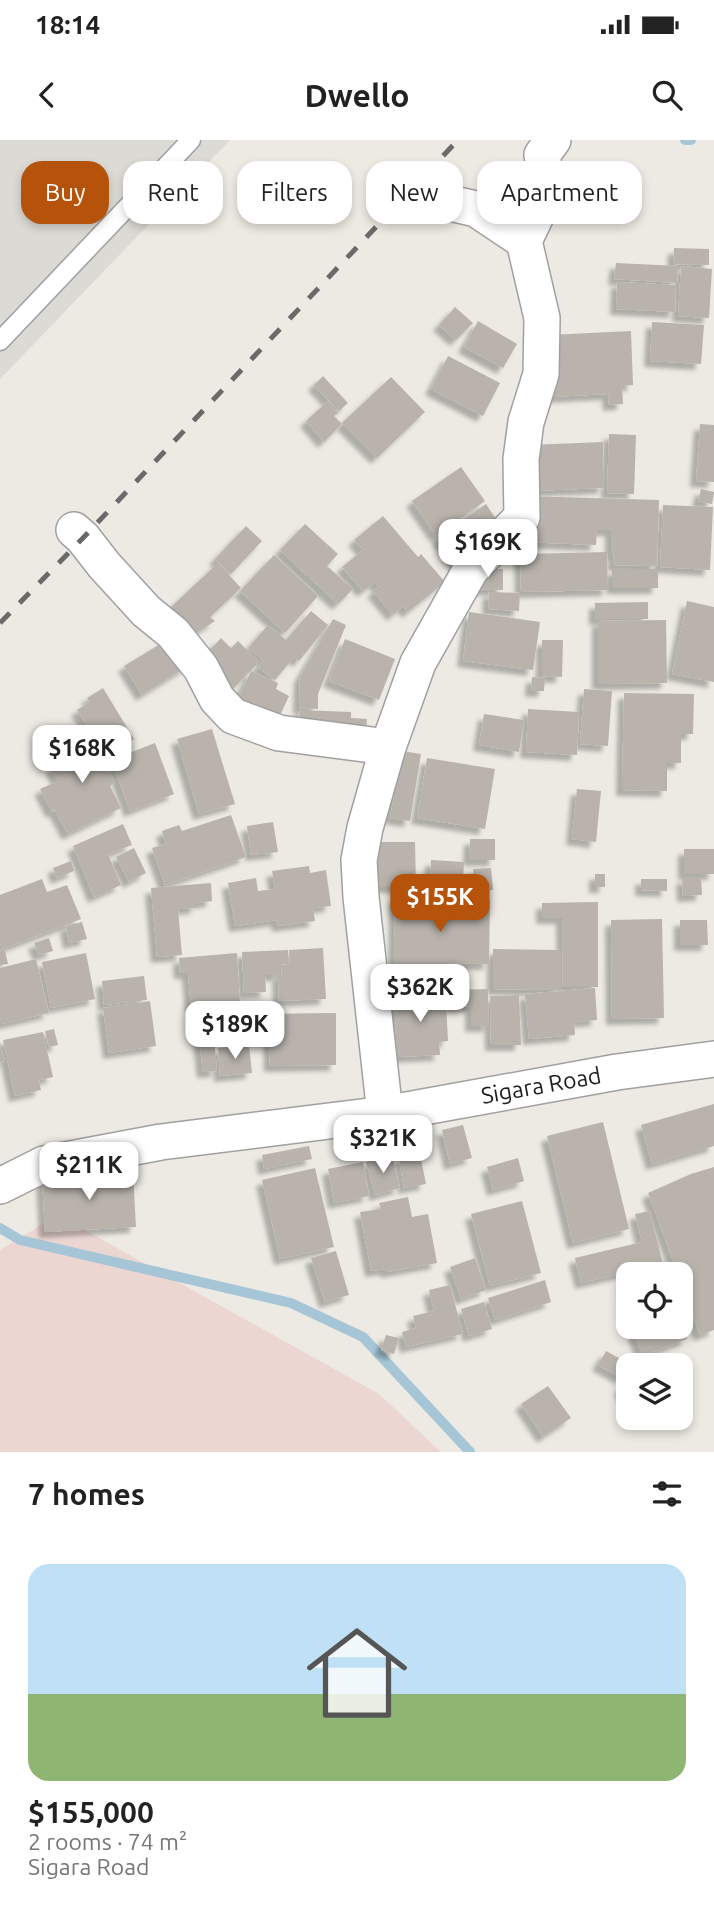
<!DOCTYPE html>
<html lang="en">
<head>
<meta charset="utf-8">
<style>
  body { margin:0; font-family:Ubuntu,sans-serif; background:#f2f2f2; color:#222; height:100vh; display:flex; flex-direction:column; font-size:26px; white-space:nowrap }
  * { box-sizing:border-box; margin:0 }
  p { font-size:23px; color:#767676 }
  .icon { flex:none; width:38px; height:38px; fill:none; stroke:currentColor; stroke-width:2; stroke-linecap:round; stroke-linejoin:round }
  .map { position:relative; height:1312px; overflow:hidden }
  .side { display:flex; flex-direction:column; background:#fff; flex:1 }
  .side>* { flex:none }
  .banner { position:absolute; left:21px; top:21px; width:672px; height:63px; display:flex; gap:14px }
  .controls { position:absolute; left:616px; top:1122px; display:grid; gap:14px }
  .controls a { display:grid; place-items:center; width:77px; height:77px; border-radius:14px; background:#fff; box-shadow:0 4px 10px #0003; font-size:35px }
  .price { position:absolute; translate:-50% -60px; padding:0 16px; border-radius:14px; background:#fff; color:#222; font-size:23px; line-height:46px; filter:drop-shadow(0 2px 4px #0008) }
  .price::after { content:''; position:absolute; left:50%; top:42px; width:21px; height:16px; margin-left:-10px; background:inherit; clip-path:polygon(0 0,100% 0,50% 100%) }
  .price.active { background:#b45309; color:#fff }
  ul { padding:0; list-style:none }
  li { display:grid; align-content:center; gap:14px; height:371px; padding:0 28px }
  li+li { border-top:2px solid #e0e0e0 }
  li span { display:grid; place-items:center; height:217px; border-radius:21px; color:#555 }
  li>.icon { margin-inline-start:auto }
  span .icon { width:126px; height:126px; fill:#fffc; stroke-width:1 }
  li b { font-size:30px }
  h2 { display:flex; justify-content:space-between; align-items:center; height:84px; padding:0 28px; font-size:30px }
  .pill { padding:0 24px; border-radius:21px; background:#fff; box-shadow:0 4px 10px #0003; font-size:24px; line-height:63px }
  .pill.active { background:#b45309; color:#fff }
  .status { display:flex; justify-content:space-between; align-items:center; height:49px; padding:0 35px; background:#fff; direction:ltr }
  .status svg { height:19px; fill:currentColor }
  header { display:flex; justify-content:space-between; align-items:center; height:91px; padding:0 28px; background:#fff; font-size:32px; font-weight:700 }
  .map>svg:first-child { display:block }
  .commercial { fill:#ecd6d2 }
  .airport { fill:#dbdad4 }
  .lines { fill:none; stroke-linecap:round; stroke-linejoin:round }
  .stream { stroke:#a6c6d7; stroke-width:10 }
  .building { fill:#b9b3ac; filter:url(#shadow) }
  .service-casing { stroke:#a0a0a0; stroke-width:21 }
  .minor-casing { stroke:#a0a0a0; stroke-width:38 }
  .service { stroke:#fff; stroke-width:18 }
  .minor { stroke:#fff; stroke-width:35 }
  .rail { stroke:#6a6a6a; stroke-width:5; stroke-dasharray:14 14; stroke-linecap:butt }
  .labels { text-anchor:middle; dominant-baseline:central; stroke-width:6; stroke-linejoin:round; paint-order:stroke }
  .street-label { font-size:23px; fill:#1c1c1c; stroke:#fff }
</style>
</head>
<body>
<div class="status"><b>18:14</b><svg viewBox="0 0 49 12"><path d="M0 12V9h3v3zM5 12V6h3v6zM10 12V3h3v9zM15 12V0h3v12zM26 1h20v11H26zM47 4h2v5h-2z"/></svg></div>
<header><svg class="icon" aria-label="back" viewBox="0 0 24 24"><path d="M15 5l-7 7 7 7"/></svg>Dwello<svg class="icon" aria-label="search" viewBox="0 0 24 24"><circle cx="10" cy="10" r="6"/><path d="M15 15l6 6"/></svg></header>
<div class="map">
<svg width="714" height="1312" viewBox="0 0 714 1312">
  <defs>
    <filter id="shadow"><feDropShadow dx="-6" dy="6" stdDeviation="2" flood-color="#0004"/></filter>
  </defs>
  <rect width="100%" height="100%" fill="#eceae2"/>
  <path class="commercial" d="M58 1075 379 1254 441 1312H0V1110Z"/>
  <path class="airport" d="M0 0H230L0 239Z"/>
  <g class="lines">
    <g class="stream">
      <path d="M685 0H691"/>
      <path d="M0 1088 20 1100 291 1163 363 1197 470 1312"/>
    </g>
  </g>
  <g class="building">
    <path d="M674 108 709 109V125L673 124Z"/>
    <path d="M616 123 678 126 677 143 614 139Z"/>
    <path d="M681 126 712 129 709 178 678 176Z"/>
    <path d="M617 142 676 145 675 172 616 169Z"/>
    <path d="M455 167 473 183 456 200 439 185Z"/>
    <path d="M478 181 517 204 503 228 464 207Z"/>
    <path d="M652 182 704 185 701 224 650 221Z"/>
    <path d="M631 191 633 245 622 246 623 264 609 265 608 254 551 257 549 195Z"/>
    <path d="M448 216 500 243 483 276 431 249Z"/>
    <path d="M323 236 348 263 339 271 314 245Z"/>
    <path d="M391 237 425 272 377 318 342 283Z"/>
    <path d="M328 261 338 273 334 276 342 284 324 302 306 281Z"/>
    <path d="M700 284 714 285V342L696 341Z"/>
    <path d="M609 294 636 295 634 354 607 353Z"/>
    <path d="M603 302 604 348 530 351 528 305Z"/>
    <path d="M461 327 485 361 436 396 412 361Z"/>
    <path d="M701 349 714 352 712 364 698 361Z"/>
    <path d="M526 356 659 360 657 426 613 425 614 414H611V390H597L596 405 524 402Z"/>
    <path d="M486 364 504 391 461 433 437 397Z"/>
    <path d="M663 365 713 367 710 430 660 427Z"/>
    <path d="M383 376 418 417 421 414 445 442 408 472 403 466 393 475 373 451 379 447 375 442 363 451 342 427 363 410 354 400Z"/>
    <path d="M305 384 338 414 327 426 353 449 338 464 280 410Z"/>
    <path d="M246 386 262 401 231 434 215 419Z"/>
    <path d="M607 412 608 450 521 452 520 414Z"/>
    <path d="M274 415 318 456 285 493 240 451Z"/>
    <path d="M218 423 241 448 210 477 215 481 189 498 170 468Z"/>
    <path d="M473 428 503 429V450L473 449Z"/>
    <rect x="612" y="429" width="46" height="19"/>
    <path d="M489 452 520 453 519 471 488 469Z"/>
    <path d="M687 461 714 467V542L672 534Z"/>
    <path d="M648 462V479H595V463Z"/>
    <path d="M311 471 328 485 299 521 294 517 275 540 258 527 263 520 248 508 268 485 286 500Z"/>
    <path d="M469 472 540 482 533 530 463 521Z"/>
    <path d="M333 479 346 485 318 554V569L299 568 300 537Z"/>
    <path d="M666 480 667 543 598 544V481Z"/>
    <path d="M170 498 188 526 142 555 124 526Z"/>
    <path d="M221 498 231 508 238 501 259 522 233 549 201 519Z"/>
    <path d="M345 499 395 519 379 560 329 541Z"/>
    <path d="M542 500H563L562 537 542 536Z"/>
    <path d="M251 531 278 543 276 549 289 556 275 586 234 568Z"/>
    <path d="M532 537 545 538 544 551H531Z"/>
    <path d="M103 548 134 599 106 616 77 570 90 562 87 558Z"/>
    <path d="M584 549 612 551 608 606 580 604Z"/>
    <path d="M624 553 694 554 693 594H681V623H667V651L622 650Z"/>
    <path d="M528 569 579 572 577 615 526 612Z"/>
    <path d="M300 570 351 572V578L367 579 366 596 299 593Z"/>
    <path d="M484 574 524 580 519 612 479 605Z"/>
    <path d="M87 586 115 643 110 646 121 668 68 694 55 670 52 672 40 649 58 641 51 628 75 617 66 598Z"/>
    <path d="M212 589 235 664 199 674 177 599Z"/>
    <path d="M155 603 174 654 130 671 111 620Z"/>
    <path d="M402 611 421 614 410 681 390 678Z"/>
    <path d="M427 618 495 629 485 689 417 678Z"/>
    <path d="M577 649 601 651 596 702 572 699Z"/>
    <path d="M231 675 246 717 165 745 152 708 166 704 162 691 179 685 182 691Z"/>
    <path d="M273 682 278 712 251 715 247 686Z"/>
    <path d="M123 684 132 705 108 714 121 745 94 757 73 706Z"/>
    <path d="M470 699H495V720H469Z"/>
    <path d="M378 702H415L416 747H370V723H379Z"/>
    <path d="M134 708 146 733 129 742 116 717Z"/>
    <rect x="684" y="709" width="30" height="25"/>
    <path d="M431 720 464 722 463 743 430 741Z"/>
    <path d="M71 721 74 731 57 738 53 728Z"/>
    <path d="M309 726 310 733 326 730 331 766 313 768 315 781 278 786 277 780 235 786 228 743 256 738 258 751 275 749 272 731Z"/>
    <path d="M491 728 493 750 475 751 473 729Z"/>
    <rect x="595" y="734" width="10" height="13"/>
    <path d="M682 738H701L702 755 683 756Z"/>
    <path d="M42 739 47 752 67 745 81 779 2 809 0 803V755Z"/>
    <path d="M641 739H667V751L641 750Z"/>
    <path d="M211 743 212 761 196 763V768L178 769 182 815 157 817 151 748Z"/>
    <path d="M395 758 490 760 489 824 446 823 445 835 394 834Z"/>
    <path d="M598 762V847H563L562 778H542V763Z"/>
    <path d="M662 779 664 878 612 879 611 780Z"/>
    <path d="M680 780H707L708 805H680Z"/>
    <path d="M82 782 87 799 69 803 66 786Z"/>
    <path d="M49 798 53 811 39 815 34 803Z"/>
    <path d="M323 808 326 859 279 861 278 835H265L266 852 244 853 242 812 288 810 289 824H280V836H282L281 825 292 824H290L289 810Z"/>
    <path d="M493 809 561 810V850L493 849Z"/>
    <path d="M5 810 8 824 0 825V811Z"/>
    <path d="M86 813 95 859 51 868 42 822Z"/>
    <path d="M237 813 240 863 191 866 188 833H180L179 818Z"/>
    <path d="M36 819 49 873 2 884 0 877V828Z"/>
    <path d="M144 836 147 860 104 865 102 841Z"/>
    <path d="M595 848 597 880 574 882 575 895 529 899 525 854Z"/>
    <path d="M488 849 489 886H471V866L452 867V850Z"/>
    <path d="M437 851 438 864 446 863 448 901 439 902 440 915 397 917 394 854Z"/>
    <path d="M519 855 521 905H491L490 856Z"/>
    <path d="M150 861 156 906 109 913 103 868Z"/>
    <path d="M246 867 249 886 199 893 197 874Z"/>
    <path d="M336 873V925L270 926 269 899H254L253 874Z"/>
    <path d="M54 889 58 905 49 907 45 891Z"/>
    <path d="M43 892 53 937 39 940 41 950 15 956 3 900Z"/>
    <path d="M214 898 217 931 203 932 199 899Z"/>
    <path d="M0 903 5 921 0 922Z"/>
    <path d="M249 905 252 933 220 936 218 908Z"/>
    <path d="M714 964V1006L652 1024 641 985Z"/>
    <path d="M603 982 629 1089 573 1103 547 996Z"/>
    <path d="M463 985 472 1018 450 1024 442 990Z"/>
    <path d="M309 1006 312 1019 264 1029 262 1015Z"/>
    <path d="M420 1014 426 1044 404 1048 399 1018Z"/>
    <path d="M392 1015 400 1048 375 1055 366 1022Z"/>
    <path d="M518 1018 524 1041 493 1050 487 1027Z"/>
    <path d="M363 1022 369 1056 334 1063 328 1029Z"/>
    <path d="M714 1027V1190L700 1195 681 1143V1134H678L648 1053 691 1034Z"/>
    <path d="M315 1028 334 1107 280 1119 262 1040Z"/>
    <path d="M133 1032 136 1087 45 1092 42 1037Z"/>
    <path d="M408 1057 412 1077 428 1074 437 1123 387 1132 386 1129 371 1131 360 1072 381 1069 379 1063Z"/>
    <path d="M522 1061 541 1133 490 1146 471 1074Z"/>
    <path d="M650 1071 663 1124 581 1143 575 1118 642 1102 635 1074Z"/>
    <path d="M336 1111 349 1155 325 1162 311 1118Z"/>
    <path d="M475 1118 486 1150 461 1159 450 1127Z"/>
    <path d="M545 1140 551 1162 495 1180 488 1158Z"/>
    <path d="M624 1140H628V1155L625 1156Z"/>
    <path d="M450 1145 463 1194 406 1207 402 1192 416 1188 413 1176 434 1171 429 1150Z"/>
    <path d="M484 1162 492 1189 469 1196 461 1169Z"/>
    <path d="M631 1186H682L687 1199 643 1216Z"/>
    <path d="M386 1195 399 1198 394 1214 381 1210Z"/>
    <path d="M606 1211 628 1223V1227L622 1238 598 1225Z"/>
    <path d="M628 1243V1265L620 1248Z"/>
    <path d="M548 1246 571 1278 543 1297 521 1264Z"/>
  </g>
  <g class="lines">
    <defs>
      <path id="service" d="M0 201 191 0"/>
      <g id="minor">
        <path d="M389 49 476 69 524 101"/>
        <path d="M74 390 83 398 104 425 146 471 173 493 201 528 217 559 233 576 279 593 388 607"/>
        <path d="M385 974 361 757 359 720 365 688 388 607 418 523 471 429 522 377 521 319 526 282 541 234 542 178 524 101 542 63 546 38 542 15 553 0"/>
        <path d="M0 1046 44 1024 161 1002 385 974 617 932 714 919"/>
      </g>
    </defs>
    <use href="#service" class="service-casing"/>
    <use href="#minor" class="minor-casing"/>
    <use href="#service" class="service"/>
    <use href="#minor" class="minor"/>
    <path class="rail" d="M0 483 83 398 458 0"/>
  </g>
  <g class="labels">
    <g class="street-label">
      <text transform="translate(541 945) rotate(-10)">Sigara Road</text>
    </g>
  </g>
</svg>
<div class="controls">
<a><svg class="icon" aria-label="locate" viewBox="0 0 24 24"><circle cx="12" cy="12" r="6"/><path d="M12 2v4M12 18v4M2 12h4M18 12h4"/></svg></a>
<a><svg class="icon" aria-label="layers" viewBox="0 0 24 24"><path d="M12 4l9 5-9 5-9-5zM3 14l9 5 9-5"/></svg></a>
</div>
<b class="price" style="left:488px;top:439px">$169K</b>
<b class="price" style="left:82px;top:645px">$168K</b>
<b class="price active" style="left:440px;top:794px">$155K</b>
<b class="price" style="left:420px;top:884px">$362K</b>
<b class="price" style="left:235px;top:921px">$189K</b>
<b class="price" style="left:383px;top:1035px">$321K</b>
<b class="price" style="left:89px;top:1062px">$211K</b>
<div class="banner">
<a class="pill active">Buy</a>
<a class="pill">Rent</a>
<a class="pill">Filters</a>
<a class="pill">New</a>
<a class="pill">Apartment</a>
</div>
</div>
<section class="side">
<h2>7 homes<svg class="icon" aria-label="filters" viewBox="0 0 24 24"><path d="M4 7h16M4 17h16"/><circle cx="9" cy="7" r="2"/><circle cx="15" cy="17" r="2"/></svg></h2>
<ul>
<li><span style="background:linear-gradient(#bfe0f5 60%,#8fb573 0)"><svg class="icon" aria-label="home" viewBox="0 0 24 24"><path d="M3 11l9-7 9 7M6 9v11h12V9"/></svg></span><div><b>$155,000</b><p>2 rooms · 74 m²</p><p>Sigara Road</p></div></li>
</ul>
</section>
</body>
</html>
